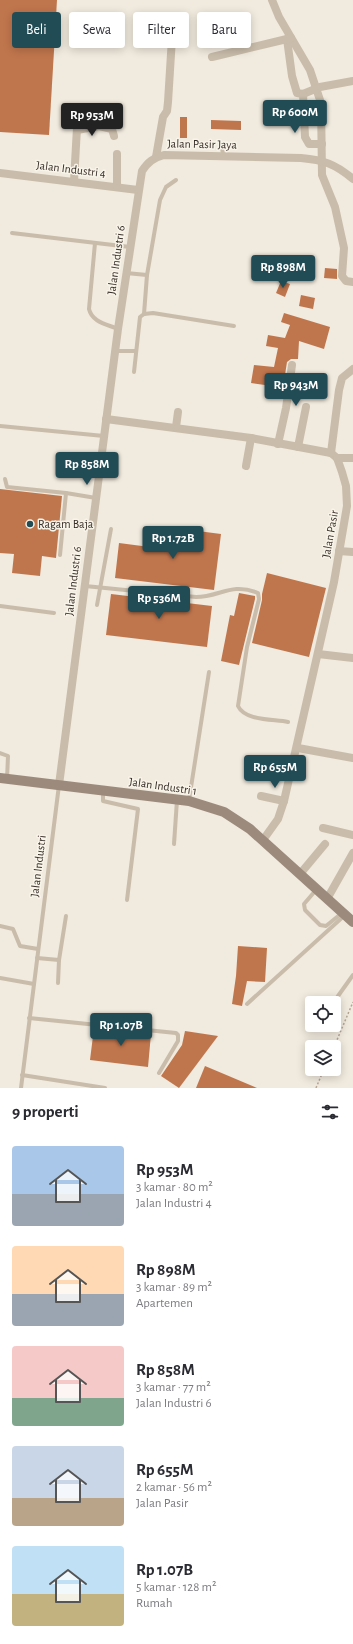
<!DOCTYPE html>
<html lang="id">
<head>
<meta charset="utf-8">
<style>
  body { margin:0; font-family:"Alegreya Sans",sans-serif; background:#f2f2f3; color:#2b2b33; height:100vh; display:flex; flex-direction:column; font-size:15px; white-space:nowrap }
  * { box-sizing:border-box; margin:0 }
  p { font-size:13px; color:#7c7c81 }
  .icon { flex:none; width:22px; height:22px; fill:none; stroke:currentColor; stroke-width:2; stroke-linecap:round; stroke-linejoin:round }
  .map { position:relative; height:1088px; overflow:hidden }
  .sheet { display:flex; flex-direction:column; background:#fff; flex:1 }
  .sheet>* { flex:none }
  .banner { position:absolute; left:12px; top:12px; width:329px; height:36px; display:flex; gap:8px }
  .fabs { position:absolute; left:305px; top:996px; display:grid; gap:8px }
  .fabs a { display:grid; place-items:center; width:36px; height:36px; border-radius:4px; background:#fff; box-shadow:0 2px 10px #0003; font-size:20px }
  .price { position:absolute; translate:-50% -34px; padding:0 9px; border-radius:4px; background:#214c56; color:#fff; font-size:13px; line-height:26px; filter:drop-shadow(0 1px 2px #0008) }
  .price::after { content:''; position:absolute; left:50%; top:24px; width:12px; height:9px; margin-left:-6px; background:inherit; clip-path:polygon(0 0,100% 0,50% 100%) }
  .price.selected { background:#222; color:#fff }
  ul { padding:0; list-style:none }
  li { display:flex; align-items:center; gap:12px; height:100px; padding:0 12px }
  li span { display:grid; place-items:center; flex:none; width:112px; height:80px; border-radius:4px; color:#555 }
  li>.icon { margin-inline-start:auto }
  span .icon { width:48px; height:48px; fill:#fffc; stroke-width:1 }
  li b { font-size:17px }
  h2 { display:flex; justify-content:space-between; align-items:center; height:48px; padding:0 12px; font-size:17px }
  .pill { padding:0 14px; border-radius:4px; background:#fff; box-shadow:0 2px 10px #0003; font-size:14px; line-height:36px }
  .pill.selected { background:#214c56; color:#fff }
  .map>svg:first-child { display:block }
  .building { fill:#c0764d }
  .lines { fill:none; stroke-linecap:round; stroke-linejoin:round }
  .path { stroke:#b5a694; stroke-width:1.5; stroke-dasharray:2 2; stroke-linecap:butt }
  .lane { stroke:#c9bcaa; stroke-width:4 }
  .street { stroke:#c9bcaa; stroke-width:8 }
  .secondary { stroke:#9c8b7c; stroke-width:10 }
  .poi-dot { fill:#214c56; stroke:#f9f4ea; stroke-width:1.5 }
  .labels { text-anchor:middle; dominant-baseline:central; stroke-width:3; stroke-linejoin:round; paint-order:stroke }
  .street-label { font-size:12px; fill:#372f29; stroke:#f9f4ea }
  .poi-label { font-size:12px; fill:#372f29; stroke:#f9f4ea; text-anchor:start }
</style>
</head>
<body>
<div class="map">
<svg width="353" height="1088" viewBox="0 0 353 1088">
  <rect width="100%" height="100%" fill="#f1eade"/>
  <g class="building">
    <path d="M0 0H57L49 135 0 132Z"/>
    <rect x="180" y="117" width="7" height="21"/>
    <path d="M211 120 241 121V130L211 129Z"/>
    <path d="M325 268 337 269V279L324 278Z"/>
    <path d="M281 281 290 284 285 297 276 293Z"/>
    <path d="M301 295 315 298 313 309 299 306Z"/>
    <path d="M284 313 330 327 324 349 299 341 298 359H291L287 362 284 381 266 377 265 385 251 383 254 365 274 367 278 348 266 346 268 335 285 338 290 325 281 322Z"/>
    <path d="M0 489 62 496 56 558 42 556 40 576 12 573 14 554 0 553Z"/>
    <path d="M167 527 221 534 214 590 115 578 119 543 165 549Z"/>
    <path d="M267 573 326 588 309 657 252 643 262 600V594Z"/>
    <path d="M239 593 255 596V599L239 665 221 661 230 615 234 616Z"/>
    <path d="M111 594 212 606 207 647 106 635Z"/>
    <path d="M238 946 267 948 265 982 247 981 242 1006 232 1004 236 976Z"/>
    <path d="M94 1028 151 1034 148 1067 90 1060Z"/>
    <path d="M185 1031 218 1036 179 1088 161 1076 182 1045Z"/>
    <path d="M205 1066 257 1088H196Z"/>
  </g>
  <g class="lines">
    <g class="path">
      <path d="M334 1047 353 1002"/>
      <path d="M316 1088 324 1069"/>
    </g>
    <g class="lane">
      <path d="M222 146 223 156"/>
      <path d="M12 233 130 247"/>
      <path d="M95 243 89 309C92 322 106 324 118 329"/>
      <path d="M126 273 147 275"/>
      <path d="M144 314 147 275 160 200 166 187 176 180"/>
      <path d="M115 351H136"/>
      <path d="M134 372 140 317 144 314 153 313 234 326"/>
      <path d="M0 426 104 436"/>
      <path d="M5 479 7 487 66 493 96 498"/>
      <path d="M60 555 66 493"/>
      <path d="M85 586 196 597C220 597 231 582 258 593L259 599 247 647 238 706C245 721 273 719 288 722"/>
      <path d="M97 605 111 529"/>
      <path d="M0 606 54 613"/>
      <path d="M0 753 8 756 7 779"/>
      <path d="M103 791V801L138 809 127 900"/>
      <path d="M189 800 209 672"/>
      <path d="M174 844 177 800"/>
      <path d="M316 890 304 904 305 910 320 925 326 926 342 913"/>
      <path d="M0 926 13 929 20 946 38 949"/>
      <path d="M37 958 59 960"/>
      <path d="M0 978 34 984"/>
      <path d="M58 983 59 960 66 916"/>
      <path d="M333 1003 353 975"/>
      <path d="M247 1004 345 915"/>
      <path d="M29 1018 176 1033 178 1035V1041L159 1073"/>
      <path d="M22 1075 105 1088"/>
      <path d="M21 1088 59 785"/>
    </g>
    <g class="street">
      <path d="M272 0 279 17 310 70 321 103 322 175 335 207 344 248 342 276 346 281 353 282"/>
      <path d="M150 35 171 34 172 38 168 102 167 111 163 117 156 157"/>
      <path d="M287 39 292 76 297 93 303 94 320 87 353 81"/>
      <path d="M212 57 291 38"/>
      <path d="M303 94 305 137 309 144H322"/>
      <path d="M77 130 99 126 112 129 114 136"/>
      <path d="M0 173 138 190"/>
      <path d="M74 181 78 110"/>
      <path d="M117 187V154"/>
      <path d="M106 419 251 438 331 453 337 458 342 472 346 486 347 506 334 582 284 801 278 819 263 840"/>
      <path d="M176 427 178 412"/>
      <path d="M278 444 286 408 292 365"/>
      <path d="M298 447 306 407"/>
      <path d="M331 453 339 390 342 378 353 369"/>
      <path d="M337 458H353"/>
      <path d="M246 466 251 438"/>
      <path d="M339 551 353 552"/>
      <path d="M318 654 353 658"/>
      <path d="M298 748 353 758"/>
      <path d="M59 785 118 329 142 171C148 162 153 158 164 155L301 158C324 160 335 164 353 179"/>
      <path d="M261 796 284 801"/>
      <path d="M323 828 353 835"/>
      <path d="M300 874 325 844"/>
      <path d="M327 899 353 853"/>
    </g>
    <path class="secondary" d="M0 778 189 801 224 812 250 829 353 922"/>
  </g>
  <circle class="poi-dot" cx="30" cy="524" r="4"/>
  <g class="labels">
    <g class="street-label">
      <text transform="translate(202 144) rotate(1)">Jalan Pasir Jaya</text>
      <text transform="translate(71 169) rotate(7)">Jalan Industri 4</text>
      <text transform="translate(116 260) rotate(-82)">Jalan Industri 6</text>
      <text transform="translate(330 534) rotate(-80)">Jalan Pasir</text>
      <text transform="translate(73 581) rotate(-83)">Jalan Industri 6</text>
      <text transform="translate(163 786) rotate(8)">Jalan Industri 1</text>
      <text transform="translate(38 866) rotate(-83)">Jalan Industri</text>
    </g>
    <g class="poi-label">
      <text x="38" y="524">Ragam Baja</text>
    </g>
  </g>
</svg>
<div class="fabs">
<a><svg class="icon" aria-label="locate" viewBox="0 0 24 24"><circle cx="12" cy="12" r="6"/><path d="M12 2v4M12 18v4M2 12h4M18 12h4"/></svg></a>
<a><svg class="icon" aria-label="layers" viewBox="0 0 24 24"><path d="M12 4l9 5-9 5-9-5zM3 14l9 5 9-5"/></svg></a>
</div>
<b class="price" style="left:295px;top:134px">Rp 600M</b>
<b class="price selected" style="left:92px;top:137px">Rp 953M</b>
<b class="price" style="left:283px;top:289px">Rp 898M</b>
<b class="price" style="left:296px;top:407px">Rp 943M</b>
<b class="price" style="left:87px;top:486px">Rp 858M</b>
<b class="price" style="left:173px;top:560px">Rp 1.72B</b>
<b class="price" style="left:159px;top:620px">Rp 536M</b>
<b class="price" style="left:275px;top:789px">Rp 655M</b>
<b class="price" style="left:121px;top:1047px">Rp 1.07B</b>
<div class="banner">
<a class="pill selected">Beli</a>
<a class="pill">Sewa</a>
<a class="pill">Filter</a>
<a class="pill">Baru</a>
</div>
</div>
<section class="sheet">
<h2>9 properti<svg class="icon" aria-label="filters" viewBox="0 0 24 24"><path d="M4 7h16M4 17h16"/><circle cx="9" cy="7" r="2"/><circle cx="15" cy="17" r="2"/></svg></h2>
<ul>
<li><span style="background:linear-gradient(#a9c7e8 60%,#9aa5b1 0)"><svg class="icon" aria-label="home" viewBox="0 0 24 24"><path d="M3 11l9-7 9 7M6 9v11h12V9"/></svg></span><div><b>Rp 953M</b><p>3 kamar · 80 m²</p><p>Jalan Industri 4</p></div></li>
<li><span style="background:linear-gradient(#ffd9b3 60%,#9aa5b1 0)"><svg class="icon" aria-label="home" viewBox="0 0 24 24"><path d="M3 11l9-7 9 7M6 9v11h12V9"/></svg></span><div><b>Rp 898M</b><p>3 kamar · 89 m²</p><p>Apartemen</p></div></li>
<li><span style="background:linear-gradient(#f6c9c9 65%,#7fa58c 0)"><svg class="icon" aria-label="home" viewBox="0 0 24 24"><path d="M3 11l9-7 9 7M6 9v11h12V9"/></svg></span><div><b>Rp 858M</b><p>3 kamar · 77 m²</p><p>Jalan Industri 6</p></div></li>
<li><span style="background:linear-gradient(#c9d6e8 65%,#b9a48a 0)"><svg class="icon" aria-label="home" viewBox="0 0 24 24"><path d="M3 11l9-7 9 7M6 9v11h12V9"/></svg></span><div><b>Rp 655M</b><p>2 kamar · 56 m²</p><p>Jalan Pasir</p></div></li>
<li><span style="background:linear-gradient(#bfe0f5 60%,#c2b280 0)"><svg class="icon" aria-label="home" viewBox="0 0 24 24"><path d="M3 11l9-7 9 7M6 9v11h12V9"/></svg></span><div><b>Rp 1.07B</b><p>5 kamar · 128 m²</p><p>Rumah</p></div></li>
</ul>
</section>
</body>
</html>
